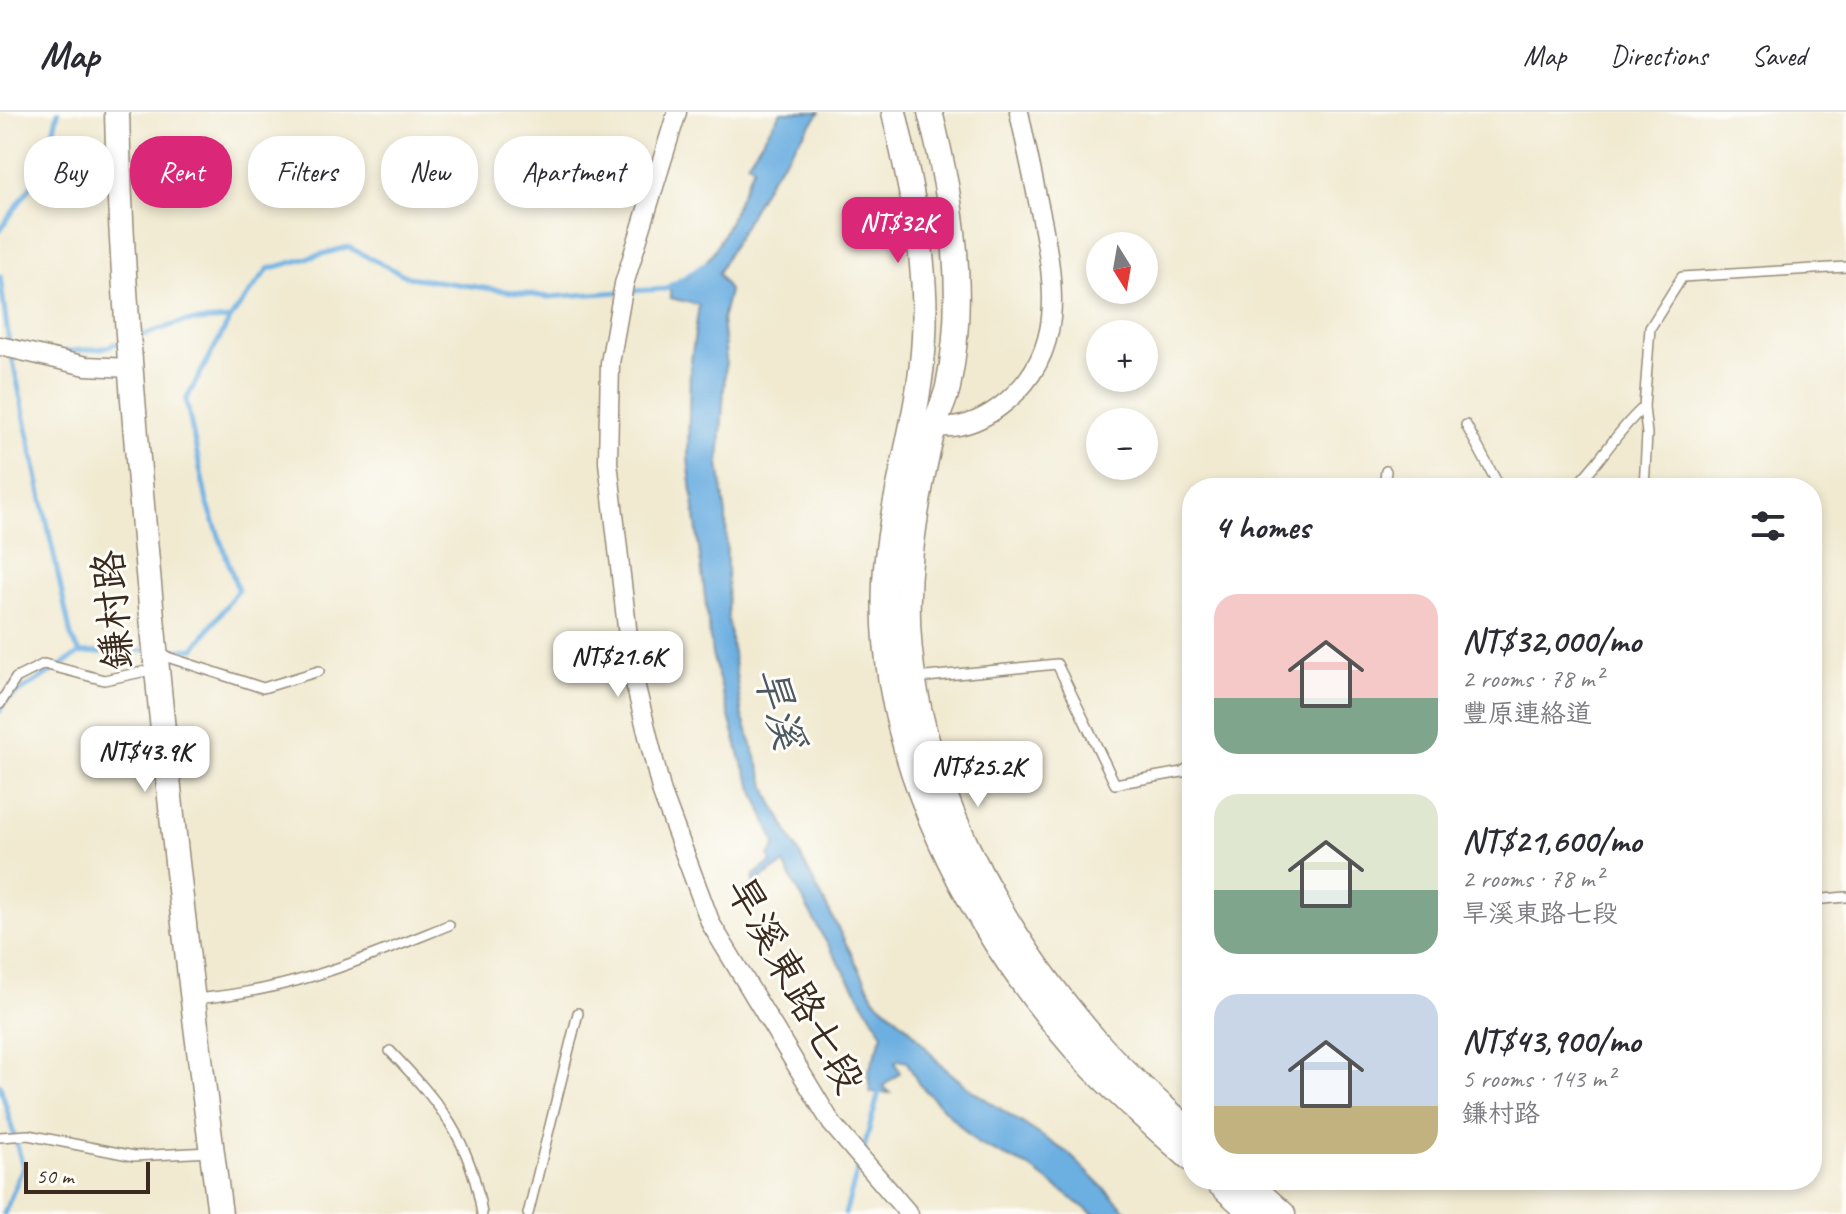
<!DOCTYPE html>
<html lang="en">
<head>
<meta charset="utf-8">
<style>
  body { margin:0; font-family:Caveat,"LXGW WenKai TC",sans-serif; background:#f7f7f7; color:#2b2b33; height:100vh; display:flex; flex-direction:column; font-size:30px; white-space:nowrap }
  * { box-sizing:border-box; margin:0 }
  p { font-size:26px; color:#7c7c81 }
  .icon { flex:none; width:44px; height:44px; fill:none; stroke:currentColor; stroke-width:2; stroke-linecap:round; stroke-linejoin:round }
  .map { position:relative; flex:1; overflow:hidden }
  .panel { position:absolute; left:1182px; top:366px; width:640px; height:712px; display:flex; flex-direction:column; background:#fff; border-radius:32px; box-shadow:0 4px 12px #0003 }
  .panel>* { flex:none }
  .hud { position:absolute; left:24px; top:24px; width:760px; height:72px; display:flex; gap:16px }
  .needle { width:52px; rotate:169deg }
  .fabs { position:absolute; left:1086px; top:120px; display:grid; gap:16px }
  .fabs a { display:grid; place-items:center; width:72px; height:72px; border-radius:50%; background:#fff; box-shadow:0 4px 12px #0003; font-size:40px }
  .scale { position:absolute; left:24px; bottom:20px; width:126px; box-sizing:border-box; padding-left:8px; border:4px solid #3b2a1e; border-top:0; font-size:22px; line-height:28px; white-space:nowrap; color:#3b2a1e; -webkit-text-stroke:6px #fdfcf7; paint-order:stroke }
  .price { position:absolute; translate:-50% -68px; padding:0 18px; border-radius:16px; background:#fff; color:#222; font-size:26px; line-height:52px; filter:drop-shadow(0 2px 4px #0008) }
  .price::after { content:''; position:absolute; left:50%; top:48px; width:24px; height:18px; margin-left:-12px; background:inherit; clip-path:polygon(0 0,100% 0,50% 100%) }
  .price.current { background:#db2777; color:#fff }
  ul { padding:0; list-style:none }
  li { display:flex; align-items:center; gap:24px; height:200px; padding:0 32px }
  li span { display:grid; place-items:center; flex:none; width:224px; height:160px; border-radius:24px; color:#555 }
  li>.icon { margin-inline-start:auto }
  span .icon { width:96px; height:96px; fill:#fffc; stroke-width:1 }
  li b { font-size:34px }
  h2 { display:flex; justify-content:space-between; align-items:center; height:96px; padding:0 32px; font-size:34px }
  .tag { padding:0 28px; border-radius:32px; background:#fff; box-shadow:0 4px 12px #0003; font-size:28px; line-height:72px }
  .tag.current { background:#db2777; color:#fff }
  header { display:flex; align-items:center; gap:48px; box-sizing:border-box; height:112px; padding:0 40px; background:#fff; border-bottom:2px solid #e1e1e2 }
  header strong { font-size:38px }
  nav { display:flex; gap:44px; margin-inline-start:auto; font-size:28px }
  .map>svg:first-child { display:block }
  .water { fill:#6cafe1; stroke:#546c80; stroke-width:2 }
  .lines { fill:none; stroke-linecap:round; stroke-linejoin:round }
  .stream { stroke:#6cafe1; stroke-width:5 }
  .service-casing { stroke:#968a78; stroke-width:12 }
  .minor-casing { stroke:#968a78; stroke-width:21 }
  .tertiary-casing { stroke:#968a78; stroke-width:27 }
  .service { stroke:#fff; stroke-width:9 }
  .minor { stroke:#fff; stroke-width:18 }
  .tertiary { stroke:#fff; stroke-width:24 }
  .labels { text-anchor:middle; dominant-baseline:central; stroke-width:6; stroke-linejoin:round; paint-order:stroke }
  .street-label { font-size:40px; fill:#3b2a1e; stroke:#fdfcf7 }
  .water-label { font-size:42px; font-style:italic; fill:#4c5962; stroke:#fdfcf7 }
</style>
</head>
<body>
<header>
<strong>Map</strong>
<nav><a>Map</a><a>Directions</a><a>Saved</a></nav>
</header>
<div class="map">
<svg width="1846" height="1102" viewBox="0 0 1846 1102">
  <rect width="100%" height="100%" fill="#fdfcf7"/>
  <filter id="ink" filterUnits="userSpaceOnUse"><feTurbulence type="fractalNoise" baseFrequency=".0125" numOctaves="2"/><feDisplacementMap in="SourceGraphic" scale="16" xChannelSelector="R" yChannelSelector="G"/><feConvolveMatrix kernelMatrix="1 2 1 2 8 2 1 2 1" color-interpolation-filters="sRGB"/></filter>
  <filter id="wash" filterUnits="userSpaceOnUse"><feTurbulence type="fractalNoise" baseFrequency=".006" numOctaves="4" result="noise"/><feDisplacementMap in="SourceGraphic" scale="32" xChannelSelector="R" yChannelSelector="G"/><feGaussianBlur stdDeviation="1.8" result="paint"/><feColorMatrix in="noise" values="0 0 0 0 0 0 0 0 0 0 0 0 0 0 0 0 0 1.4 0 .05"/><feComposite in="paint" operator="in"/></filter>
  <g filter="url(#wash)">
    <rect width="100%" height="100%" fill="#f1ead1"/>
    <path class="water" d="M781 0H820L769 68 718 161 729 179 722 208 726 247 719 352 726 403 728 507 742 604 770 686 875 887 909 916 940 952 970 977 1068 1041 1130 1102H1093L1029 1055 978 1032 918 971 907 950 899 948 895 951 900 961 883 974 890 981 870 980 868 961 883 922 822 823 784 752 753 771 754 763 771 750 769 744 775 735 774 728 741 648 712 542 688 347 690 256 699 193 670 186V172C717 165 734 92 754 54L747 51Z"/>
    <g class="lines">
      <g class="stream">
        <path d="M0 118 45 54 58 0"/>
        <path d="M0 164 9 231"/>
        <path d="M629 179 666 177 707 151"/>
        <path d="M135 226 182 210 230 207"/>
        <path d="M11 240 71 524 80 541"/>
        <path d="M61 240 103 236 121 230"/>
        <path d="M164 538 194 537 238 478 207 390 186 288 230 207 268 157 348 135 408 165 548 185 619 180"/>
        <path d="M0 599 4 590 80 541 150 538"/>
        <path d="M0 973 23 1055 4 1102"/>
        <path d="M863 1040 880 976"/>
        <path d="M845 1102 859 1053"/>
      </g>
    </g>
  </g>
  <g filter="url(#ink)">
    <g class="lines">
      <defs>
        <g id="service">
          <path d="M1644 295 1647 322 1644 376"/>
          <path d="M1466 313 1500 376"/>
          <path d="M1384 376 1386 359"/>
          <path d="M1573 376C1600 352 1616 319 1644 295L1650 216 1682 165 1846 155"/>
          <path d="M158 542 263 576 319 559"/>
          <path d="M916 566 1057 552 1115 672 1182 660 1192 653"/>
          <path d="M0 592 16 566 44 552 104 568 156 557"/>
          <path d="M1812 788 1846 785"/>
          <path d="M194 887C291 879 359 849 449 813"/>
          <path d="M390 939C440 991 471 1028 482 1102"/>
          <path d="M0 1025 28 1023 134 1044 210 1040"/>
          <path d="M528 1102 578 901"/>
        </g>
        <g id="minor">
          <path d="M677 0 624 172 610 251 608 350 632 559 662 681 711 812 832 1012 909 1102"/>
          <path d="M0 234 86 254 130 256"/>
          <path d="M934 315C962 318 986 307 1007 289 1065 240 1055 174 1042 108 1034 72 1027 36 1019 0"/>
        </g>
        <g id="tertiary">
          <path d="M117 0C120 135 131 270 143 404 163 638 189 870 220 1102"/>
          <path d="M894 0C911 75 928 149 924 226 920 309 889 388 885 471 877 645 972 822 1086 949 1119 984 1156 1016 1192 1048"/>
          <path d="M930 0C953 91 967 182 948 275 945 289 938 301 934 315 923 354 916 399 911 439 889 618 982 798 1096 929 1125 962 1159 991 1192 1021"/>
          <path d="M1215 1068 1253 1102"/>
          <path d="M1245 1068 1283 1102"/>
        </g>
      </defs>
      <use href="#service" class="service-casing"/>
      <use href="#minor" class="minor-casing"/>
      <use href="#tertiary" class="tertiary-casing"/>
      <use href="#service" class="service"/>
      <use href="#minor" class="minor"/>
      <use href="#tertiary" class="tertiary"/>
    </g>
  </g>
  <g class="labels">
    <g class="street-label">
      <text transform="translate(113 498) rotate(-95)">鎌村路</text>
      <text transform="translate(795 873) rotate(61)">旱溪東路七段</text>
    </g>
    <g class="water-label">
      <text transform="translate(779 596) rotate(74)">旱溪</text>
    </g>
  </g>
</svg>
<div class="fabs">
<a><svg class="needle" viewBox="-14 -14 28 28"><path d="M0-13l5 13h-10z" fill="#e53935"/><path d="M0 13l5-13h-10z" fill="#7c7c81"/></svg></a>
<a>+</a>
<a>−</a>
</div>
<div class="scale">50 m</div>
<b class="price current" style="left:898px;top:153px">NT$32K</b>
<b class="price" style="left:618px;top:587px">NT$21.6K</b>
<b class="price" style="left:145px;top:682px">NT$43.9K</b>
<b class="price" style="left:978px;top:697px">NT$25.2K</b>
<div class="hud">
<a class="tag">Buy</a>
<a class="tag current">Rent</a>
<a class="tag">Filters</a>
<a class="tag">New</a>
<a class="tag">Apartment</a>
</div>
<section class="panel">
<h2>4 homes<svg class="icon" aria-label="filters" viewBox="0 0 24 24"><path d="M4 7h16M4 17h16"/><circle cx="9" cy="7" r="2"/><circle cx="15" cy="17" r="2"/></svg></h2>
<ul>
<li><span style="background:linear-gradient(#f6c9c9 65%,#7fa58c 0)"><svg class="icon" aria-label="home" viewBox="0 0 24 24"><path d="M3 11l9-7 9 7M6 9v11h12V9"/></svg></span><div><b>NT$32,000/mo</b><p>2 rooms · 78 m²</p><p>豐原連絡道</p></div></li>
<li><span style="background:linear-gradient(#dfe7d0 60%,#7fa58c 0)"><svg class="icon" aria-label="home" viewBox="0 0 24 24"><path d="M3 11l9-7 9 7M6 9v11h12V9"/></svg></span><div><b>NT$21,600/mo</b><p>2 rooms · 78 m²</p><p>旱溪東路七段</p></div></li>
<li><span style="background:linear-gradient(#c9d6e8 70%,#c2b280 0)"><svg class="icon" aria-label="home" viewBox="0 0 24 24"><path d="M3 11l9-7 9 7M6 9v11h12V9"/></svg></span><div><b>NT$43,900/mo</b><p>5 rooms · 143 m²</p><p>鎌村路</p></div></li>
</ul>
</section>
</div>
</body>
</html>
